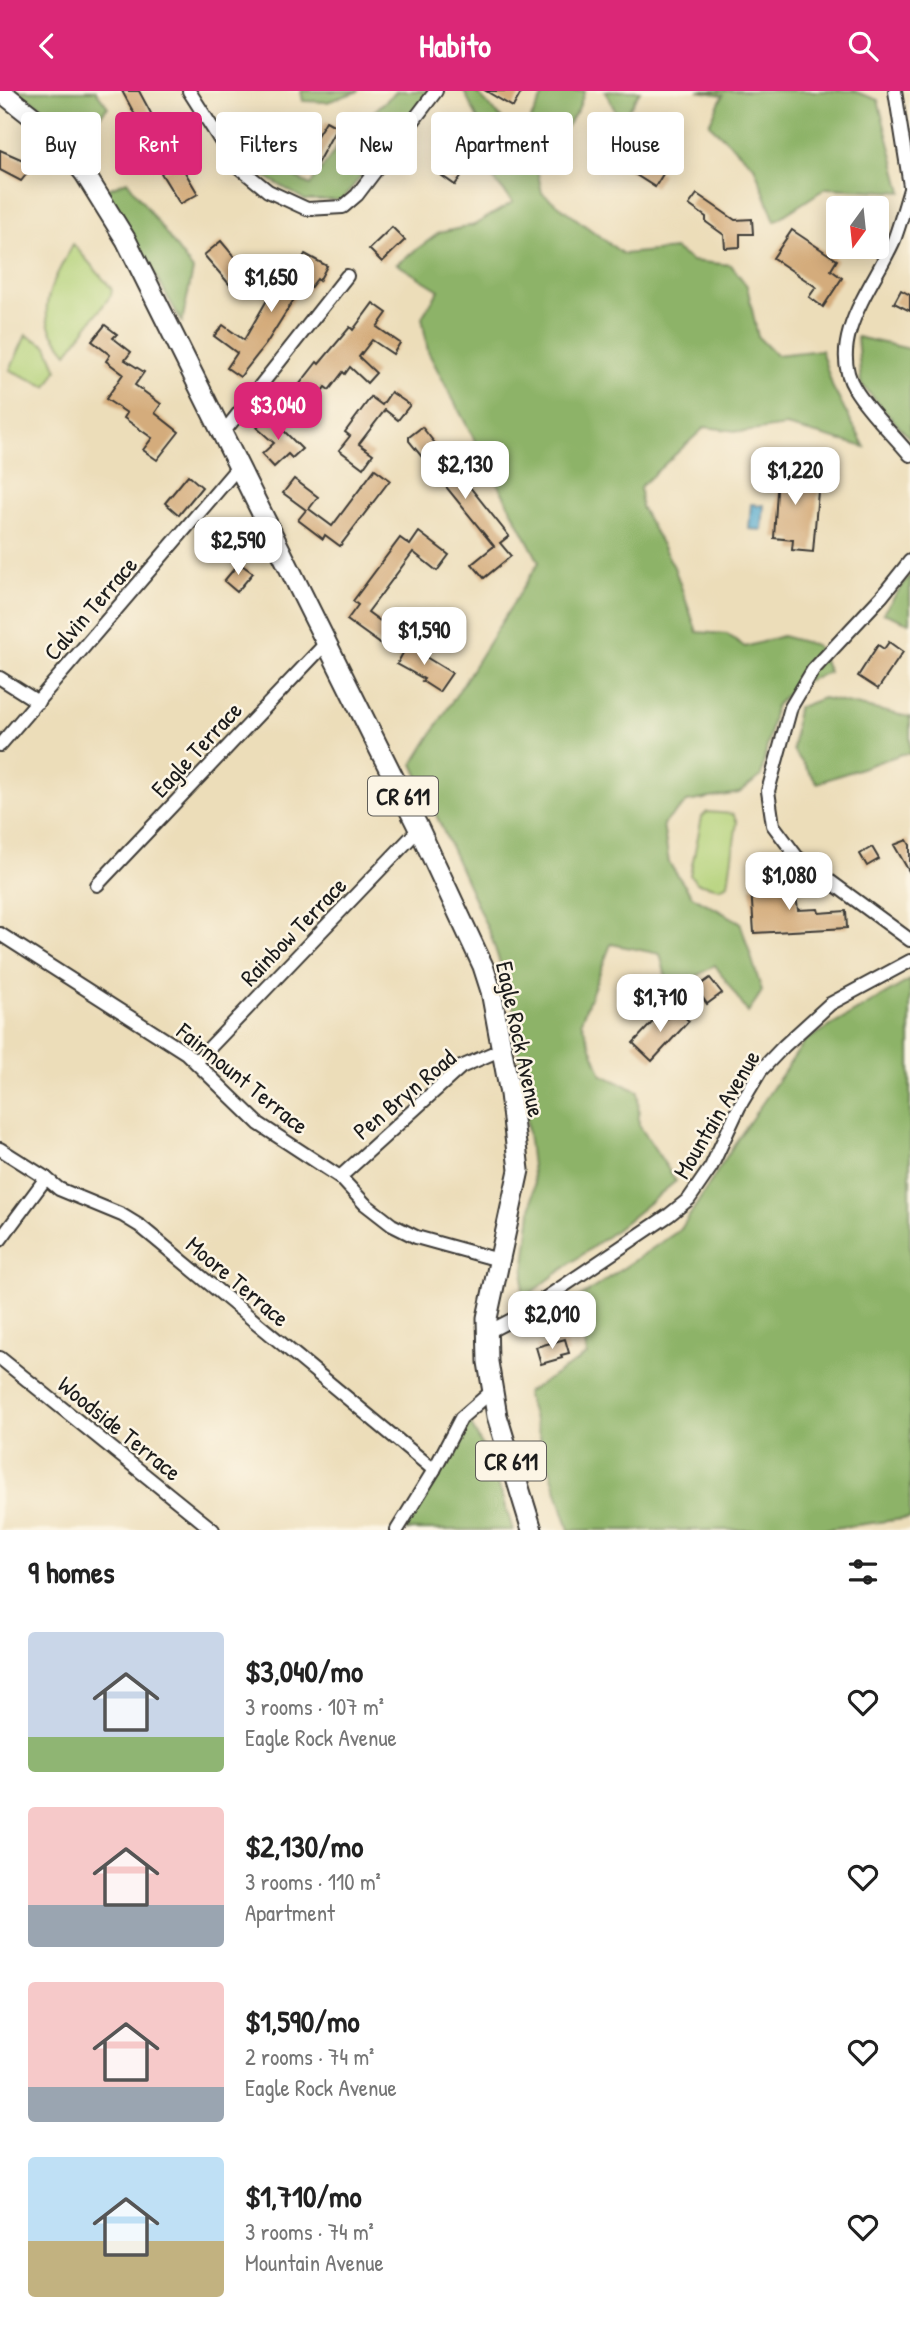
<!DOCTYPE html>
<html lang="en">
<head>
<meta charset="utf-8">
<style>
  body { margin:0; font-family:"Patrick Hand",sans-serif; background:#f6f6f6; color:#222; height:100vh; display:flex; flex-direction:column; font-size:26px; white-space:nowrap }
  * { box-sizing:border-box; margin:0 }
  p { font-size:23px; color:#767676 }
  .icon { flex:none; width:38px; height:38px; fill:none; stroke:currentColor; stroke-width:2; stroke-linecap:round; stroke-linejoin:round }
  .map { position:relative; height:1439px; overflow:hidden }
  .sheet { display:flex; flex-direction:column; background:#fff; flex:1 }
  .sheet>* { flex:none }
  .guide { position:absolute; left:21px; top:21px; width:868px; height:63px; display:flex; gap:14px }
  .needle { width:46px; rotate:195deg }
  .buttons { position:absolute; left:826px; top:105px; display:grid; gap:14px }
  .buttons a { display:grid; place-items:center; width:63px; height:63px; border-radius:7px; background:#fff; box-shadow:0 4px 18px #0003; font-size:35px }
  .price { position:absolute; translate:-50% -60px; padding:0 16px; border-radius:14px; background:#fff; color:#222; font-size:23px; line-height:46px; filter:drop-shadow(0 2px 4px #0008) }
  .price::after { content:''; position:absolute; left:50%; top:42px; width:21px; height:16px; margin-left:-10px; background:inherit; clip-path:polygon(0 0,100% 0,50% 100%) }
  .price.current { background:#db2777; color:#fff }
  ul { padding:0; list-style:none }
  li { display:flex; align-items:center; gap:21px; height:175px; padding:0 28px }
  li span { display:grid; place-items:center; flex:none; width:196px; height:140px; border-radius:7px; color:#555 }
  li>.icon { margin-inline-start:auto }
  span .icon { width:84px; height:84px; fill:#fffc; stroke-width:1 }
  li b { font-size:30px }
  h2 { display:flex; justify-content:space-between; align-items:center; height:84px; padding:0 28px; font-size:30px }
  .pill { padding:0 24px; border-radius:7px; background:#fff; box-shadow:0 4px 18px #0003; font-size:24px; line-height:63px }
  .pill.current { background:#db2777; color:#fff }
  header { display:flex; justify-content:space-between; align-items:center; height:91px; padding:0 28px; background:#db2777; color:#fff; font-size:32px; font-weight:700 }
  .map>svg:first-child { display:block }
  .green { fill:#b2d178; stroke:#67764a; stroke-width:2 }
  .forest { fill:#8db368; stroke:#546842; stroke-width:2 }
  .water { fill:#51a8ce; stroke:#366275; stroke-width:2 }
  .building { fill:#d4ac7b }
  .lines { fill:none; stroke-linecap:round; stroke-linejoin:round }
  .minor-casing { stroke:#3b3934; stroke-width:16 }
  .primary-casing { stroke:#3b3934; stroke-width:23 }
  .minor { stroke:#fff; stroke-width:12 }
  .primary { stroke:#fff; stroke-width:19 }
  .labels { text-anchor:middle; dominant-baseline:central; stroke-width:5; stroke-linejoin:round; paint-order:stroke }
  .shield { fill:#fcf5e5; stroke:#5f5d58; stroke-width:2 }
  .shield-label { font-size:23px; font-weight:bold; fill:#1c1c1c }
  .street-label { font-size:24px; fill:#1c1c1c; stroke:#fcf5e5 }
</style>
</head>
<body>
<header><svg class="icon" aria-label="back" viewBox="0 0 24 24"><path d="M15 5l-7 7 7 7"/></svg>Habito<svg class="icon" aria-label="search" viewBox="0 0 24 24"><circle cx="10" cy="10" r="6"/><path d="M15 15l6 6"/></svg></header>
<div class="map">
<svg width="910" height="1439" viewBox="0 0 910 1439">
  <rect width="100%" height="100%" fill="#fcf5e5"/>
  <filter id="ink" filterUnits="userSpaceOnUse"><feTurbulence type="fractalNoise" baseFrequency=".0143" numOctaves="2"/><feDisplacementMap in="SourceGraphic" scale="14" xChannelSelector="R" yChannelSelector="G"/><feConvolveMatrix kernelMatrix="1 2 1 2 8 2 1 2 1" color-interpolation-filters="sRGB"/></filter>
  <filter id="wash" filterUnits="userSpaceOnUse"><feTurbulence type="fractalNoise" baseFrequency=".00686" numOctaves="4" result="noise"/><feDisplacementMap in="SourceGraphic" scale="28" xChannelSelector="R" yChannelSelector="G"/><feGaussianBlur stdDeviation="1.57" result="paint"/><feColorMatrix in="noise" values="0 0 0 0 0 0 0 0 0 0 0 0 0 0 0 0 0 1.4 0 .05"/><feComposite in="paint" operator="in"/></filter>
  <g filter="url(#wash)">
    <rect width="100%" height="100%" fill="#ecddb9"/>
    <g class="green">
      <path d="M73 153 112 198 111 204 67 262C62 255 54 247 51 240 37 210 60 179 73 153Z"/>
      <path d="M26 244 47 255 57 279 47 296 10 279Z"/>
      <path d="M707 721 733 723 737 731 728 793 720 797 697 792 690 784 702 726Z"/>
    </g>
    <g class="forest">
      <path d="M16 0H96L108 16 84 43Z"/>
      <path d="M301 0H359L327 11 303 10Z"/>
      <path d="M397 0H429L342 109H305L261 83 274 75 310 94 344 47Z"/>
      <path d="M464 0H475L505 31 528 34 545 0H585L578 19 537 78 542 102 623 163 675 158 692 170 731 174 747 195 758 246 776 264 821 259 833 297 865 356 786 335 744 341 705 336 640 396 641 416 674 476 697 541 727 543 745 556 782 545 816 554 829 581 795 594 775 616 761 685 739 702 687 711 663 733 669 772 692 805 740 831 762 900 748 922 715 874 670 901 660 863 611 853 581 930 602 984 638 1000 639 1034 676 1090 617 1138 521 1209 534 1093 513 912 491 845 413 673 539 471 428 261 422 226 439 199 397 173 439 142 474 134 513 111 490 84 487 47Z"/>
      <path d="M605 0H640L621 31Z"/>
      <path d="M698 0H854L878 9 902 101 826 97 775 130 754 75 709 33 723 4Z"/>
      <path d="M127 90 193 179 182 231 106 99Z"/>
      <path d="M857 246 910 258V348L861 293Z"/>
      <path d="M910 484V530L909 532 883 522Z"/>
      <path d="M823 607 910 626V663H902L817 692 793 659 797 617Z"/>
      <path d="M910 889V1427L819 1439H569L526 1302 587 1264 581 1233 542 1232 681 1138 737 1049 805 950Z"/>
      <path d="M467 1325 494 1379 513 1439H406Z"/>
    </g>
    <path class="water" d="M751 413H755V415L764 414 762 439 749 438Z"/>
    <g id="blocks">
      <g class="building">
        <path d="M122 0H139L153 26 140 33Z"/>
        <path d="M486 0H522L513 16Z"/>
        <path d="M326 30 337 36 313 80 300 72Z"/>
        <path d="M624 48 641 59 638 63 647 68 645 71 663 83 655 96 611 68Z"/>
        <path d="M462 49 478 60 455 94 438 82Z"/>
        <path d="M0 59 30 72 27 77 29 80 21 90 0 79Z"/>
        <path d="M179 71 198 103 180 113 161 82Z"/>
        <path d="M697 103 735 129 752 128 753 143H740V156L725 157 724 144 706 131V126L689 114Z"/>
        <path d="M392 136 405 149 382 171 369 158Z"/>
        <path d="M792 139 837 169 831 179 842 187 823 216 809 206 816 196 773 167Z"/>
        <path d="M221 150 246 180 230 194 204 164Z"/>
        <path d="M305 163 327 175 319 190 317 188 303 206 298 202 266 253 240 286 227 277 237 262 214 245 223 234 244 249 274 197 290 180 294 183Z"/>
        <path d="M901 199 910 204V220L894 212Z"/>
        <path d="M373 212 387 222 377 236 400 252 393 263 372 249 359 266 376 282 367 292 350 276 345 283 343 281 329 299 325 296 311 316 292 303 317 271 319 273 350 236 353 239Z"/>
        <path d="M105 234 117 243 113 247 131 261 125 269 144 281 135 294 161 313 155 322 179 341 157 369 143 359 152 347 124 327 127 322 106 308 123 283 106 270 110 264 92 250Z"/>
        <path d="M391 301 410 314 398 329 385 319 359 353 373 363 363 377 339 359 350 345 345 341 371 306 382 314Z"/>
        <path d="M268 324 302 358 292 367 288 363 274 376 262 363 274 352 257 337Z"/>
        <path d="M422 336 509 445 500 452 511 465 484 487 472 473 494 455 409 350V346Z"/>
        <path d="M771 366 788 368 786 385 819 388 813 461 792 459 793 449 774 447 778 385 769 384Z"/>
        <path d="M375 378 390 389 340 455 325 444 323 448 298 429 306 419 283 402 294 388 318 406 309 418 332 435Z"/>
        <path d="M188 384 202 396 179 424 165 412Z"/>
        <path d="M229 434 240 452 225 460 215 442Z"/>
        <path d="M419 441 449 464 437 480 413 461 368 521 391 538V542L382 554 347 529 358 514 353 510 400 447 410 454Z"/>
        <path d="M239 472 253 482 237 501 224 490Z"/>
        <path d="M409 551 424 559 421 563 452 582 439 601 422 590 424 588 397 573Z"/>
        <path d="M889 551 903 561 878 598 858 585 878 554 884 558Z"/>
        <path d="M907 749 910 754V782L894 754Z"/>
        <path d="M872 756 879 768 867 775 860 763Z"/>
        <path d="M794 792 798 819 818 818 819 822 846 820 847 837 754 842 751 796Z"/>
        <path d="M710 887 722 902 707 913 696 897Z"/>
        <path d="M676 918 689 930 652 970 633 952 660 923 666 928Z"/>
        <path d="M565 1248 569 1262 561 1264 562 1267 541 1273 536 1256Z"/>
      </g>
    </g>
  </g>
  <g filter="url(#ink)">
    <use href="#blocks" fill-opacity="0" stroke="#3b3934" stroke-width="2"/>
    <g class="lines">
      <defs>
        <g id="minor">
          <path d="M189 0 236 74 268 100 307 118 343 116 357 104 436 0"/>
          <path d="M895 0 910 95"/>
          <path d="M910 98C905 115 900 133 894 149 876 191 825 250 855 298 869 321 892 342 910 364"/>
          <path d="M223 342 347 185"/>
          <path d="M910 470 882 505 813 579 791 616 768 700 773 734 797 766 910 849"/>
          <path d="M0 587 38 611"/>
          <path d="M0 654 239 375"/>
          <path d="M97 794 327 551"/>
          <path d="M0 843 186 962 259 1033 340 1086 365 1113 392 1134 416 1146 499 1169"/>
          <path d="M196 971 419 738"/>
          <path d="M0 1058 46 1087 59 1098 122 1124 140 1135 434 1379"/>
          <path d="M340 1086 461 976 500 959"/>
          <path d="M0 1149 46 1087"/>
          <path d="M486 1242 519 1225 669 1124 689 1108 711 1076 739 1016 761 979 784 955 830 913 910 870"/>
          <path d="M0 1267 213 1439"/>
          <path d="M397 1439 434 1379 461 1327 492 1300"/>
        </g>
        <path id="primary" d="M0 0 52 41 85 83 126 149 419 738 483 875 491 900 510 1003 519 1079 487 1227 488 1271 497 1325 532 1439"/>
      </defs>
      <use href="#minor" class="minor-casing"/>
      <use href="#primary" class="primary-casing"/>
      <use href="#minor" class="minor"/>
      <use href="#primary" class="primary"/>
    </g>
  </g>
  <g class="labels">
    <g class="shield">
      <rect x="368" y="685.5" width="70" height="39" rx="5"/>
      <rect x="476" y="1350.5" width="70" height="39" rx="5"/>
    </g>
    <g class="shield-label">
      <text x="403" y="705">CR 611</text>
      <text x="511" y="1370">CR 611</text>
    </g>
    <g class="street-label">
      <text transform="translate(90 517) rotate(-49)">Calvin Terrace</text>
      <text transform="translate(196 658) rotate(-47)">Eagle Terrace</text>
      <text transform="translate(293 840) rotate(-46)">Rainbow Terrace</text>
      <text transform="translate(521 948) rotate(78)">Eagle Rock Avenue</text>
      <text transform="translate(243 987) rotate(39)">Fairmount Terrace</text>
      <text transform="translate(404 1003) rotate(-40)">Pen Bryn Road</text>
      <text transform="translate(716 1023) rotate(-59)">Mountain Avenue</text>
      <text transform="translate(238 1190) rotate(40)">Moore Terrace</text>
      <text transform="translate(120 1337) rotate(39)">Woodside Terrace</text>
    </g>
  </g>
</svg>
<div class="buttons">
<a><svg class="needle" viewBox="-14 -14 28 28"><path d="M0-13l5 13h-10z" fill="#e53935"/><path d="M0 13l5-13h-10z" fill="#767676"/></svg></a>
</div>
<b class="price" style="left:271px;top:223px">$1,650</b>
<b class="price current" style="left:278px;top:351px">$3,040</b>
<b class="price" style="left:465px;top:410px">$2,130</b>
<b class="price" style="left:795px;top:416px">$1,220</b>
<b class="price" style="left:238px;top:486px">$2,590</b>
<b class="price" style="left:424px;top:576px">$1,590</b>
<b class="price" style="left:789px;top:821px">$1,080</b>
<b class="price" style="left:660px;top:943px">$1,710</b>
<b class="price" style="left:552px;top:1260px">$2,010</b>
<div class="guide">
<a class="pill">Buy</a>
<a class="pill current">Rent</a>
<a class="pill">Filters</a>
<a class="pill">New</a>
<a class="pill">Apartment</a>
<a class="pill">House</a>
</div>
</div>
<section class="sheet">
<h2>9 homes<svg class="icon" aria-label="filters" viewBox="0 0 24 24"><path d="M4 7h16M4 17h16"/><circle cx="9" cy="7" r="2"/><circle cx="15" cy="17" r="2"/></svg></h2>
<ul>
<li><span style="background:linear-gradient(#c9d6e8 75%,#8fb573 0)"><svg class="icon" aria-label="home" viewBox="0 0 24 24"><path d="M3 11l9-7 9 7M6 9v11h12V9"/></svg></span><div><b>$3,040/mo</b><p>3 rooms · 107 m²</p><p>Eagle Rock Avenue</p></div><svg class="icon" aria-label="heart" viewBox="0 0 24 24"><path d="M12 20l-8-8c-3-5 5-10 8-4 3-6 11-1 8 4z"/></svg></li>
<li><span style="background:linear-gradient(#f6c9c9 70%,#9aa5b1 0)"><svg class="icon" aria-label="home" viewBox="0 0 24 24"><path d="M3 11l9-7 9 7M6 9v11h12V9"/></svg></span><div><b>$2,130/mo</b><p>3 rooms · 110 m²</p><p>Apartment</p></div><svg class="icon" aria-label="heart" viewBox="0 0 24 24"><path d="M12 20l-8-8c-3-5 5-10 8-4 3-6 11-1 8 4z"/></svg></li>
<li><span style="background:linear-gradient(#f6c9c9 75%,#9aa5b1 0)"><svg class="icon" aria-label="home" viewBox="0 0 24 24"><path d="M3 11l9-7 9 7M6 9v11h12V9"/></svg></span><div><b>$1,590/mo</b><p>2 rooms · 74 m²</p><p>Eagle Rock Avenue</p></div><svg class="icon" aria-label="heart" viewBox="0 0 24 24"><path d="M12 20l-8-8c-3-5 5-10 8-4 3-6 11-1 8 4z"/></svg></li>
<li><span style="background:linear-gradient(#bfe0f5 60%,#c2b280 0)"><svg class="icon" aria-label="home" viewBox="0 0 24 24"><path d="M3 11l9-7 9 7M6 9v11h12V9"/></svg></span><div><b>$1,710/mo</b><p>3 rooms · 74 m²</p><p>Mountain Avenue</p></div><svg class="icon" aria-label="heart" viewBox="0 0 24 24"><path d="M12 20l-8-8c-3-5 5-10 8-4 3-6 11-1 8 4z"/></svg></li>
</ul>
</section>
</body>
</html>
